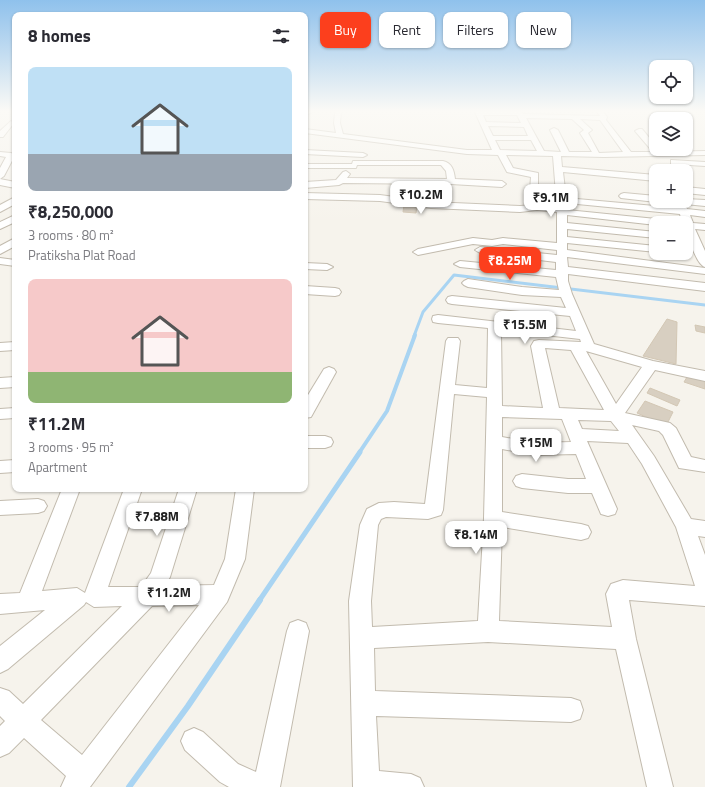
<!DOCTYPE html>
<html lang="en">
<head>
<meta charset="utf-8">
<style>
  body { margin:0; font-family:"Titillium Web",sans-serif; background:#f2f2f3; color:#2b2b33; height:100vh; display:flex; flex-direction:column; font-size:15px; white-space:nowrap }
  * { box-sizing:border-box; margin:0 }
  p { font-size:13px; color:#7c7c81 }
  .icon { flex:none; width:22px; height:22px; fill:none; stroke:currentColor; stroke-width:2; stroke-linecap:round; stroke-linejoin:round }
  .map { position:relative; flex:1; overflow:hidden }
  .side { position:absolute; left:12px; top:12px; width:296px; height:480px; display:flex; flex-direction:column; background:#fff; border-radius:8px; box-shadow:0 1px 3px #0004 }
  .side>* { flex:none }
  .banner { position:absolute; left:320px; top:12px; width:325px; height:36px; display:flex; gap:8px }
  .controls { position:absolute; left:649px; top:60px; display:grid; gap:8px }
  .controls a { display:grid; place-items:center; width:44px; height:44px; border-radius:8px; background:#fff; box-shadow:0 1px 3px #0004; font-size:20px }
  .price { position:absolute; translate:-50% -34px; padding:0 9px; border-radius:8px; background:#fff; color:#222; font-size:13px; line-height:26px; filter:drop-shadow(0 1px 2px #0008) }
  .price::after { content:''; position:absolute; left:50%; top:24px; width:12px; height:9px; margin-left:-6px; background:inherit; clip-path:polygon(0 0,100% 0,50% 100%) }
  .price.current { background:#fc3f1d; color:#fff }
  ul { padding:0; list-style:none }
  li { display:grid; align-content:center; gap:8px; height:212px; padding:0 16px }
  li span { display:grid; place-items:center; height:124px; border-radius:8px; color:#555 }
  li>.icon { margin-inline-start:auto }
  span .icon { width:72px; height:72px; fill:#fffc; stroke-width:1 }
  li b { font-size:17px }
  h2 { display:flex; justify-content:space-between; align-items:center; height:48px; padding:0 16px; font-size:17px }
  .chip { padding:0 14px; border-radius:8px; background:#fff; box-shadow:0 1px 3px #0004; font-size:14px; line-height:36px }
  .chip.current { background:#fc3f1d; color:#fff }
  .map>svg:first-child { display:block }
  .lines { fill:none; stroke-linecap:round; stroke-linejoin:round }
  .stream-far3 { stroke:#a9d4f2; stroke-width:3 }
  .stream-far2 { stroke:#a9d4f2; stroke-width:4 }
  .stream-far1 { stroke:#a9d4f2; stroke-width:5 }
  .stream { stroke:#a9d4f2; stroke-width:6 }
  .building { fill:#d8cfc1; stroke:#d3c7b4 }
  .minor-casing { stroke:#c2bbae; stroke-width:2 }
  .minor { fill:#fff; fill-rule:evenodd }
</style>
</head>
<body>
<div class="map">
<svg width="705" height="787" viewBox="0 0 705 787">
  <rect width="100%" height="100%" fill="#f6f3ec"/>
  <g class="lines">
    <path class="stream-far3" d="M414 336 423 312 454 275 705 305"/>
    <path class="stream-far2" d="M359 453 387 411 415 335"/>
    <path class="stream-far1" d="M259 601 360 452"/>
    <path class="stream" d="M129 787 188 706 260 600"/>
  </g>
  <g class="building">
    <path d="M434 192 450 193V198L433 197Z"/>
    <path d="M404 205 417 206 416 213 403 212Z"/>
    <path d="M667 319 677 322 676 364 643 356Z"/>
    <path d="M695 325 705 327V333L696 331Z"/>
    <path d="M692 375 705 378V389L684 382 687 377 690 378Z"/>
    <path d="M650 388 680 400 677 406 647 393Z"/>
    <path d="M645 401 673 412 666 426 637 413Z"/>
  </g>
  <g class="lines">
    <defs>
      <g id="minor">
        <path d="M305 112H313L305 115Z"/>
        <path d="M335 112H341L340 123 343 134 467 150H492L475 112H522L523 114 600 116 597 112H603L607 117 606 120 631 152H653L635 131 639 129H642L656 146V149H659L661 152 705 151V155L604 157 561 156 562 167 656 175V181L563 172 566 198 677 208 675 204 676 201H686V199L705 200V206L685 204 687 209 705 211V217L690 215 693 223 705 224V230L695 229 705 251V267C696 265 686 232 686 223H682L680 214 567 203V210L666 220 671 223H656V225L567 215V223L656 232V238L567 229V237L656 246V252L567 243V250L705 268V274L567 257 568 267 705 283V291L568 274V281L572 294 594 344 653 361 705 371V381L655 370 625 413 670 423 676 428 691 457 705 460V472L679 468 663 435 659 431 632 425 654 456 691 519 705 521V537L698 536 705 555V606L629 600 636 639 673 787H647L616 649 488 642 374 648 375 691 571 698 580 701 583 710 580 719 571 722 376 716 379 771 411 774 420 778 424 787H353L349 601 360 525 367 509 379 503 394 502 425 504 446 341 448 338H458L460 341 455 385 487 388 488 328 438 323 433 322 432 319 433 316 438 315 576 331 570 316 452 304 448 303 446 300 448 297 452 296 566 308 561 297 522 295 468 287 464 285 462 283 464 281 468 279 522 287 559 290 556 277 460 267 454 264 460 261 556 270V262L480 253 475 250 480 247 557 255V250L503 244 492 246 473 244 418 255 413 252 418 249 473 238 492 240 503 238 557 243V212L537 210 520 212 431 208 380 201 305 199V193L380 195 431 202 520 206 532 205 530 190 531 177 507 172 498 155 467 154 305 133V129L336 133 334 123ZM483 115H517L521 123 486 122ZM526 118 572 119 584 130 580 133 592 152H569L558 130 554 128 550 130 561 152 544 151ZM580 119 600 120 623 152 599 153 588 133 592 130ZM488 126 524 127 528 136H493ZM495 140H531L537 151 500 150ZM506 155 553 156 557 207 541 205 538 190V173L513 168ZM501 330 580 339 581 342 539 340 534 341 531 346 543 408 502 406ZM545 348 571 350 604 410 559 408ZM586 351 642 367 616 404ZM454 394 487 397 484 518 478 621 372 627 371 601 378 525 381 519 386 517 428 519 441 515 443 510ZM502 417 562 419 571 442 535 443 502 437ZM578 420 611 421 619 431 582 429ZM587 441 628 443 642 464 676 527 695 586 623 580 611 584 606 594 612 627 499 621 502 527 581 540 588 538 591 532 588 526 581 524 502 512V449L535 455 576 454 586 479H568L522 474 516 476 513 481 516 486 522 488 568 493H592L601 514 608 516 615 514 617 509Z"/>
        <path d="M11 121 14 123 3 137H0V131Z"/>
        <path d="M305 150 363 153 367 155 363 157 305 154Z"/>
        <path d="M0 152 11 153 15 155 4 176 0 179V168L6 157 0 156Z"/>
        <path d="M671 160 705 162V166L674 164H671Z"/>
        <path d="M353 161H443C452 163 454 170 455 179L502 181 506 184 502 187 451 184 343 183 339 185 305 188V182L336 180 343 172 346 171 350 174 347 178 447 179 446 171 441 165H357L356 168H305V164H352Z"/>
        <path d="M0 179 15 182V188L0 185Z"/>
        <path d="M686 187 705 189V195L686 193Z"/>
        <path d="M624 193 656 196V201H659L656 202 621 198 619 196 621 194Z"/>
        <path d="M15 197V204L0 212V205Z"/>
        <path d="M15 215V222L0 229V222Z"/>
        <path d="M15 238V246L0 254V246Z"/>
        <path d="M0 258 15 260V266L0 264Z"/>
        <path d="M305 263 327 264 333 267 327 270 305 269Z"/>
        <path d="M305 286 335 288 339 289 341 292 339 295 335 296 305 294Z"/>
        <path d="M15 342V350L0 351V343Z"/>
        <path d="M329 367 334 369 336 372 311 417 305 418V400L324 369Z"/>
        <path d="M15 377V387L0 388V378Z"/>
        <path d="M15 408V418L0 419V409Z"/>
        <path d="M305 436H325L331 438 333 442 331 446 325 448H305Z"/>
        <path d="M15 460V472L0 473V461Z"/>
        <path d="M62 489H80L42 591 77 588 85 593 124 489H142L108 587H141L151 573 179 489H197L170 577 165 586 214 585 225 559 236 489H254L245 559 227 602 90 787H61L66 776 24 738 9 753 0 757V726L5 721 0 716V688L9 691 23 704 122 606 94 607 86 602 84 605 8 669 0 673V646L45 610 0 614V594L20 593ZM199 605 82 755 41 720 152 606Z"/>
        <path d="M38 499 44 501 47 506 44 511 38 513 0 515V501Z"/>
        <path d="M298 620 306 623 309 631 280 787H229L220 782 185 750 181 741 185 732 194 728 203 732 238 764 256 772 287 631 290 623Z"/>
      </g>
    </defs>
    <use href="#minor" class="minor-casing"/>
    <use href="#minor" class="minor"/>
  </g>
  <linearGradient id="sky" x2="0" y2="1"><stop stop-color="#8fc1ec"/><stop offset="0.5" stop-color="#fbfaf6"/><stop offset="1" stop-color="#fbfaf6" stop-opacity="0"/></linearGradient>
  <rect width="705" height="222" fill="url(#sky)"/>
</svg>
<div class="controls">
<a><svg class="icon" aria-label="locate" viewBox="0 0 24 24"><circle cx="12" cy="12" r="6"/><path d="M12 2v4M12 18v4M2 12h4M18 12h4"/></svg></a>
<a><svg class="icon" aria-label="layers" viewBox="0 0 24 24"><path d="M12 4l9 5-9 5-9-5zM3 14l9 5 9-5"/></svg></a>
<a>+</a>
<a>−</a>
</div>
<b class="price" style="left:421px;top:215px">₹10.2M</b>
<b class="price" style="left:551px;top:218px">₹9.1M</b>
<b class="price current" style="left:510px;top:281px">₹8.25M</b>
<b class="price" style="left:525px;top:345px">₹15.5M</b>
<b class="price" style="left:536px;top:463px">₹15M</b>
<b class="price" style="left:157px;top:537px">₹7.88M</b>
<b class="price" style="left:476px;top:555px">₹8.14M</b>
<b class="price" style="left:169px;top:613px">₹11.2M</b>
<div class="banner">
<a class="chip current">Buy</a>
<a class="chip">Rent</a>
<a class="chip">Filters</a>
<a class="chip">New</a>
</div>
<section class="side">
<h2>8 homes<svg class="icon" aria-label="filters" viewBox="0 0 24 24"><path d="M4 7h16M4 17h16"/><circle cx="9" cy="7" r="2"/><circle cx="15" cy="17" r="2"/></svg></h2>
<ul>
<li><span style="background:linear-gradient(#bfe0f5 70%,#9aa5b1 0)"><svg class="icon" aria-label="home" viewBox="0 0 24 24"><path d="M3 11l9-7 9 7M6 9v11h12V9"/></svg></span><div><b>₹8,250,000</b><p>3 rooms · 80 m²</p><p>Pratiksha Plat Road</p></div></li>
<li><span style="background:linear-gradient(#f6c9c9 75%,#8fb573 0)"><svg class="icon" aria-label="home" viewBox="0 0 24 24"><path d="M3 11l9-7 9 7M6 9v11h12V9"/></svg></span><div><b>₹11.2M</b><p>3 rooms · 95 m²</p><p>Apartment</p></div></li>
</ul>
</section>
</div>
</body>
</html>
